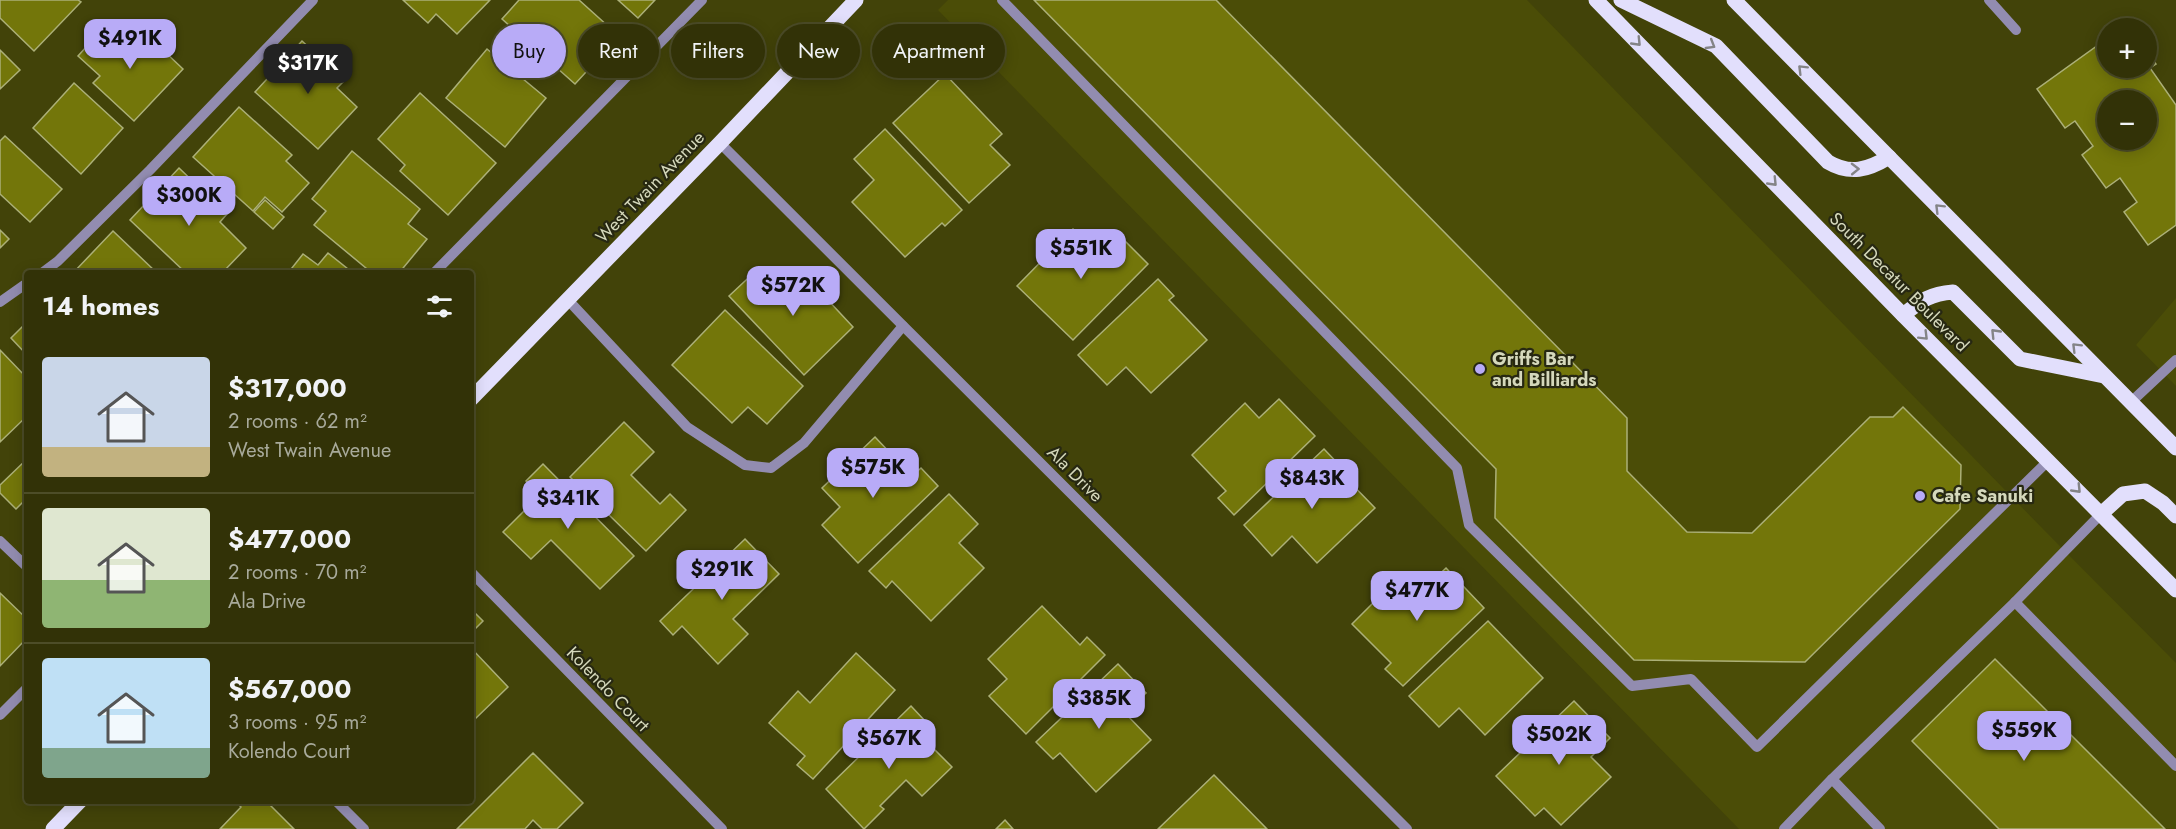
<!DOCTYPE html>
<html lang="en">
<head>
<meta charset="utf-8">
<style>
  body { margin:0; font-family:Jost,sans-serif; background:#3d3e15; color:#f1f3f6; height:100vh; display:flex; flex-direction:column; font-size:22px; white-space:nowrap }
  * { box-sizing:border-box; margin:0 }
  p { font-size:20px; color:#a8aa9b }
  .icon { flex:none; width:33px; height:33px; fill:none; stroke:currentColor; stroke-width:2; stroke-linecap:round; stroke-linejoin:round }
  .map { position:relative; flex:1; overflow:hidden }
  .panel { position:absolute; left:24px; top:270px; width:450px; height:534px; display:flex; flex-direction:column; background:#323207; border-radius:6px; box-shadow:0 3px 15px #0003,0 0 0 2px #4d4d28 }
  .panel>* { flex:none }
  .hud { position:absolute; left:492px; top:24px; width:570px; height:54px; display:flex; gap:12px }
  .controls { position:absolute; left:2097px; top:18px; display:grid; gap:12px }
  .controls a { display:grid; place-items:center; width:60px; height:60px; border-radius:50%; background:#323207; box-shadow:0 3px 15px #0003,0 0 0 2px #4d4d28; font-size:30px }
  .price { position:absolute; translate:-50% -51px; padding:0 14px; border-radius:12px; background:#b8abf7; color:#111; font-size:20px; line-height:39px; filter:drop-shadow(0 2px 3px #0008) }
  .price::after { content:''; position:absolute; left:50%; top:36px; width:18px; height:14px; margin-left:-9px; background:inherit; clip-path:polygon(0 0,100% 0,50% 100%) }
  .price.selected { background:#222; color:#fff }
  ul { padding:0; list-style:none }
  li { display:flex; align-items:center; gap:18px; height:150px; padding:0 18px }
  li+li { border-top:2px solid #4d4d28 }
  li span { display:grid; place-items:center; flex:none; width:168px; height:120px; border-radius:6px; color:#555 }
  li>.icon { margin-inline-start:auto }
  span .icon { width:72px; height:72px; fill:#fffc; stroke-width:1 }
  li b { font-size:26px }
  h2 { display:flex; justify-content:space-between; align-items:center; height:72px; padding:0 18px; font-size:26px }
  .tag { padding:0 21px; border-radius:27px; background:#323207; box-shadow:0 3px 15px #0003,0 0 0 2px #4d4d28; font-size:21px; line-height:54px }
  .tag.selected { background:#b8abf7; color:#111 }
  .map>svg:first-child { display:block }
  .built { fill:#4b4d07 }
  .building { fill:#73760a; stroke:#acb078; stroke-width:1.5; fill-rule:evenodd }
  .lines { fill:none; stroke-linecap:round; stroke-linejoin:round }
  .minor { stroke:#928cb0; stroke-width:10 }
  .major { stroke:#e2dffc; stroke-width:15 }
  .oneway { stroke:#848487 }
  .poi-dot { fill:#b8abf7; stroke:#272812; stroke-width:2 }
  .labels { text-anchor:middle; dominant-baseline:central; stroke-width:4.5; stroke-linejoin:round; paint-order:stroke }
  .street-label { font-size:18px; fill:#d5d8bb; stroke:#272812 }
  .poi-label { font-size:18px; font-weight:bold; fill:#d5d8bb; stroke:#272812; text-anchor:start }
</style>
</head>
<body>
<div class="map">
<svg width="2176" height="829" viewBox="0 0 2176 829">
  <rect width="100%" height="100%" fill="#424309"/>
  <g class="built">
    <path d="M948 0H1527L2044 530 2176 663V829H1739L938 10Z"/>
    <path d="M2176 298V386L2136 345Z"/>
  </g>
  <g class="building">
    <path d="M0 0H78L81 2 34 51 0 18Z"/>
    <path d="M403 0H490L457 34 436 14 428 23Z"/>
    <path d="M519 0H579L619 36 575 84 502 19Z"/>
    <path d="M618 0H655L638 18Z"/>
    <path d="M1034 0H1216L1627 418V471L1687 532 1752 533 1870 417H1893L1903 407 1961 465 1960 509 1805 662 1634 660 1495 518 1496 469Z"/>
    <path d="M107 24 131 46 144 32 183 69 134 121 93 83 100 76 78 56Z"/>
    <path d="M2108 38V68H2146V50L2156 64 2150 68 2176 105V225L2148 245 2124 212 2137 202 2120 178 2106 188 2082 155 2093 146 2075 121 2065 128 2037 89ZM2108 100H2146V140H2108Z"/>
    <path d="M302 41 345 80 337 88 357 107 318 149 255 92Z"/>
    <path d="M487 49 546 98 505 147 446 98Z"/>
    <path d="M0 50 20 70 0 89Z"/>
    <path d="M945 74 1002 134 990 145 1010 165 969 203 893 123Z"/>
    <path d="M74 83 123 128 81 174 33 128Z"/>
    <path d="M420 93 496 163 448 215 400 171 405 165 378 139Z"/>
    <path d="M239 107 292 155 286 161 309 183 282 212 265 197 253 211 193 157Z"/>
    <path d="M885 129 962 210 945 226 942 223 905 257 852 202 874 180 854 159Z"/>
    <path d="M5 136 62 189 30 222 0 194V141Z"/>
    <path d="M352 151 420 209 408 224 427 239 399 273H372L314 225 326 211 312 199Z"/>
    <path d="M179 168 227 214 220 222 246 248 222 273H186L130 220Z"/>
    <path d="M265 200 284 217 273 229 254 212Z"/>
    <path d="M1073 229 1094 249 1114 230 1148 264 1073 340 1017 286Z"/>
    <path d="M0 230 9 239 0 248Z"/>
    <path d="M113 231 157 273H73Z"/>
    <path d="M328 253 353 273H288L303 254 318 265Z"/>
    <path d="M760 267 779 288 799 269 853 327 804 375 729 296Z"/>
    <path d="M1158 279 1174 296 1169 300 1207 340 1151 393 1126 367 1107 385 1078 355Z"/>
    <path d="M725 310 803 386 767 424 748 407 732 423 672 365Z"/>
    <path d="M27 322V355L11 338Z"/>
    <path d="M0 350 27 378V416L0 442Z"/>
    <path d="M1279 399 1315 436 1234 515 1218 498 1226 491 1192 455 1245 403 1259 418Z"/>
    <path d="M624 422 654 452 631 475 660 504 670 494 686 510 646 551 570 477Z"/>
    <path d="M875 437 912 476 921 468 938 486 858 563 822 525 840 507 822 488Z"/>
    <path d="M1324 449 1343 469 1340 472 1375 508 1317 563 1292 536 1272 556 1244 525Z"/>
    <path d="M27 459V498L16 509 0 493V485Z"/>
    <path d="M543 464 634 556 600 589 551 540 531 559 503 532 540 495 526 481Z"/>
    <path d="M949 494 978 524 959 543 984 568 931 621 892 581 886 588 869 571Z"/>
    <path d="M745 539 779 574 733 619 748 634 718 664 682 626 673 635 660 621Z"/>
    <path d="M1446 568 1484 608 1403 686 1385 669 1391 663 1352 624 1404 572 1422 591Z"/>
    <path d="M0 593 27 619V638L0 666Z"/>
    <path d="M1042 606 1080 645 1087 637 1105 655 1026 734 989 696 1007 679 988 659Z"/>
    <path d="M471 609 483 621 471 633Z"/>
    <path d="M1488 621 1543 678 1485 735 1459 708 1439 727 1409 696Z"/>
    <path d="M471 648 508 687 474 720 471 717Z"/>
    <path d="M856 653 895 690 813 779 797 765 805 756 769 723 798 691 810 703Z"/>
    <path d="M1995 659 2165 829H1999L1912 741Z"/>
    <path d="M1118 664 1146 693 1125 713 1151 740 1096 792 1060 753 1053 759 1036 742Z"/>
    <path d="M1574 701 1610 738 1591 757 1611 777 1561 825 1544 808 1535 816 1496 776Z"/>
    <path d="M911 706 925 721 915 730 952 767 922 796 906 780 880 806 884 809 864 829 826 789Z"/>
    <path d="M533 753 583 803 557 829H542L533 820 525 829H457Z"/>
    <path d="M1214 775 1267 829H1158Z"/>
    <path d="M235 801H266L294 829H220L241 807Z"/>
    <path d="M1005 820 1013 829H996Z"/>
  </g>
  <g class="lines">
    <g class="minor">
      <path d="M1002 0 1457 468 1469 525 1632 686 1691 679 1757 747 2049 460"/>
      <path d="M1989 0 2016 30"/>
      <path d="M720 143 1407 829"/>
      <path d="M42 273 58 261 150 170 313 0"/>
      <path d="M434 273 702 0"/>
      <path d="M568 300 687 427 745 465 771 468 804 443 903 326"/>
      <path d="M0 302 27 283"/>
      <path d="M2131 402 2176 360"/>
      <path d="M2101 514 2015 602 2176 766"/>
      <path d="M0 541 27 567"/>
      <path d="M471 572 722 829"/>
      <path d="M0 715 27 688"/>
      <path d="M336 801 364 829"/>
      <path d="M1784 829 1832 779"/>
      <path d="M1880 829 1832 779 2015 602"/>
    </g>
    <g class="major">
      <path d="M1596 0 1903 315 2176 590"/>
      <path d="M1621 0 1716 46 1828 162C1850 175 1868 170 1889 157"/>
      <path d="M1734 0 2176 448"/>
      <path d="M1903 315C1921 301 1929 294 1953 292L2020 359 2104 376"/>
      <path d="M471 399 720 143 856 0"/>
      <path d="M2101 514 2123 494 2145 491 2163 503 2176 516"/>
      <path d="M53 829 80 801"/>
    </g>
  </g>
  <defs><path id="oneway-chevron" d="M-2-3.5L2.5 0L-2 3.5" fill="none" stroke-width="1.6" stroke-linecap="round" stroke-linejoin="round" transform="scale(1.5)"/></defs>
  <g class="oneway">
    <use href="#oneway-chevron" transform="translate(1637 42) rotate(46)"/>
    <use href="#oneway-chevron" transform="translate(1711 45) rotate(31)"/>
    <use href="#oneway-chevron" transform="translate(1802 69) rotate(-135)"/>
    <use href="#oneway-chevron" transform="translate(1855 169) rotate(-1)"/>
    <use href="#oneway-chevron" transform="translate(1773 182) rotate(46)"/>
    <use href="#oneway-chevron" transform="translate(1939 208) rotate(-135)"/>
    <use href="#oneway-chevron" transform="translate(1995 333) rotate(-134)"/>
    <use href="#oneway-chevron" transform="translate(1924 336) rotate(45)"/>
    <use href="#oneway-chevron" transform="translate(2076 347) rotate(-135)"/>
    <use href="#oneway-chevron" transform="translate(2077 489) rotate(46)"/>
  </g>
  <g class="poi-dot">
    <circle cx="1480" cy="369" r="6"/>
    <circle cx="1920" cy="496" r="6"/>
  </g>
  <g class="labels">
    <g class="street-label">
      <text transform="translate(650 187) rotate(-46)">West Twain Avenue</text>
      <text transform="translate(1899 282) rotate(45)">South Decatur Boulevard</text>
      <text transform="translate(1075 474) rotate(45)">Ala Drive</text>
      <text transform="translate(608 689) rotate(46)">Kolendo Court</text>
    </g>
    <g class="poi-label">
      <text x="1492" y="359">Griffs Bar<tspan x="1492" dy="21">and Billiards</tspan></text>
      <text x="1932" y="496">Cafe Sanuki</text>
    </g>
  </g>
</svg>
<div class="controls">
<a>+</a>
<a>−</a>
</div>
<b class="price" style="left:130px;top:70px">$491K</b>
<b class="price selected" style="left:308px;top:95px">$317K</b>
<b class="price" style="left:189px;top:227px">$300K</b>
<b class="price" style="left:1081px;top:280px">$551K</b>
<b class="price" style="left:793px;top:317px">$572K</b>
<b class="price" style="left:873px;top:499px">$575K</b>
<b class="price" style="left:1312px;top:510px">$843K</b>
<b class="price" style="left:568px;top:530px">$341K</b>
<b class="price" style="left:722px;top:601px">$291K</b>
<b class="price" style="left:1417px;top:622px">$477K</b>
<b class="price" style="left:1099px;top:730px">$385K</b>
<b class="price" style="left:2024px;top:762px">$559K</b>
<b class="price" style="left:1559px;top:766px">$502K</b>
<b class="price" style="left:889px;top:770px">$567K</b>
<div class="hud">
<a class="tag selected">Buy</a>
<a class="tag">Rent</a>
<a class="tag">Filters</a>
<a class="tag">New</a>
<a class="tag">Apartment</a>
</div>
<section class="panel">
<h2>14 homes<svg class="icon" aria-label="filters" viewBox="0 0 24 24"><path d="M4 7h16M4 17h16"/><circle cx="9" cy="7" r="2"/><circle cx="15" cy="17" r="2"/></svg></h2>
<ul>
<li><span style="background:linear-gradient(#c9d6e8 75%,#c2b280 0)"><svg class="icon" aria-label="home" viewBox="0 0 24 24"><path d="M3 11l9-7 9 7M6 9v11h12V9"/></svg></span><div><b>$317,000</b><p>2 rooms · 62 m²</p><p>West Twain Avenue</p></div></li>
<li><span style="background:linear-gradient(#dfe7d0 60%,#8fb573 0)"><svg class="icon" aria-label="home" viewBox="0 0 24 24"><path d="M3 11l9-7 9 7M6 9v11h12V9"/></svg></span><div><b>$477,000</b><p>2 rooms · 70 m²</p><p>Ala Drive</p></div></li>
<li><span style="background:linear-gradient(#bfe0f5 75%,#7fa58c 0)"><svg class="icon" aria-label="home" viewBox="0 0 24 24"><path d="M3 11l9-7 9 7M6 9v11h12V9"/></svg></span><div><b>$567,000</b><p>3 rooms · 95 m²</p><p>Kolendo Court</p></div></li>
</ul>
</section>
</div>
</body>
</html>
